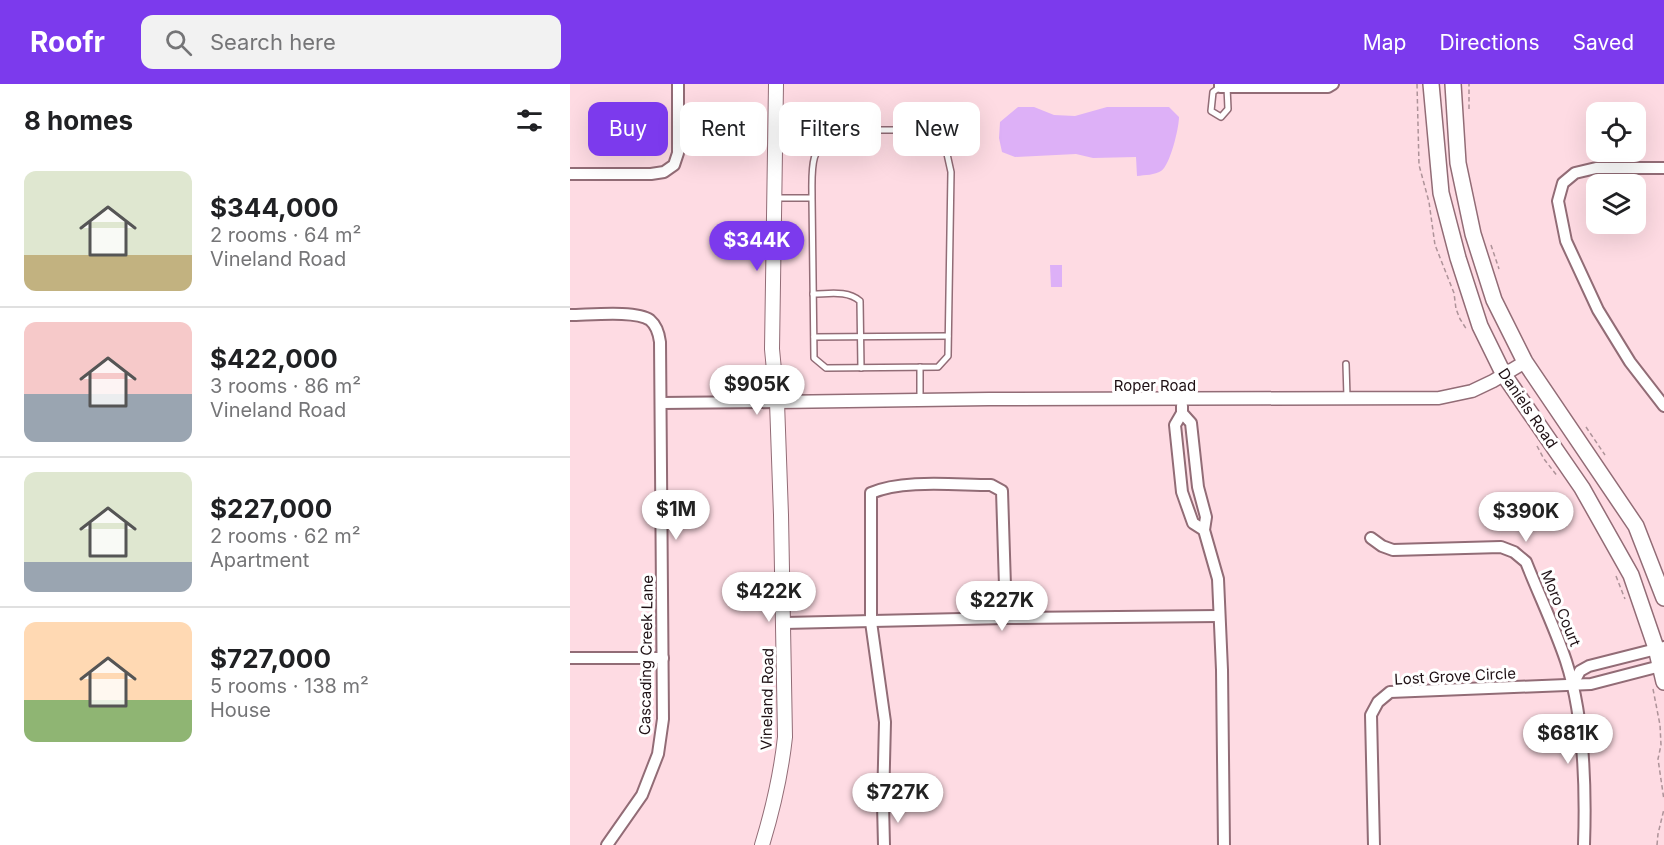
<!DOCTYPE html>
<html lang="en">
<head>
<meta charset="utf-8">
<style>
  body { margin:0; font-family:Inter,sans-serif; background:#f2f2f2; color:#202124; height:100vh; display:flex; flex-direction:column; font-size:22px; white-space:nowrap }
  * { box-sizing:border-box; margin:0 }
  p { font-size:20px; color:#757577 }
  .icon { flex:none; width:33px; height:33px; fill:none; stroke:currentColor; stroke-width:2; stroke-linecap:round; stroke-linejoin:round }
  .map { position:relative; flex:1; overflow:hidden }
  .details { display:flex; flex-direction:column; background:#fff; width:570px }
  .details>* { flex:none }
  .hud { position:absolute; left:18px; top:18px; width:570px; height:54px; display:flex; gap:12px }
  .controls { position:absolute; left:1016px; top:18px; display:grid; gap:12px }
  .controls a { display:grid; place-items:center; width:60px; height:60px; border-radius:12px; background:#fff; box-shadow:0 6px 24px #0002; font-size:30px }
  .price { position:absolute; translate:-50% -51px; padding:0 14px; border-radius:21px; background:#fff; color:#222; font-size:20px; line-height:39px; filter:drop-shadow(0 2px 3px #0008) }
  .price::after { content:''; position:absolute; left:50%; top:36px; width:18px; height:14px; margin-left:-9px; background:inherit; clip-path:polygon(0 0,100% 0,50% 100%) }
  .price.selected { background:#7c3aed; color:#fff }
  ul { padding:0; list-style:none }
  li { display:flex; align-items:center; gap:18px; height:150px; padding:0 24px }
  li+li { border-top:2px solid #e0e0e0 }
  li span { display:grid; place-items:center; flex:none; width:168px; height:120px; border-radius:12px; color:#555 }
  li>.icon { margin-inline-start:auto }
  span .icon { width:72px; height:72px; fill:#fffc; stroke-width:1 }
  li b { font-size:26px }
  h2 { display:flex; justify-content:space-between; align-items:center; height:72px; padding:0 24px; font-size:26px }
  .tag { padding:0 21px; border-radius:12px; background:#fff; box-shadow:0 6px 24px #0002; font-size:21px; line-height:54px }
  .tag.selected { background:#7c3aed; color:#fff }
  header { display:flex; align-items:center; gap:36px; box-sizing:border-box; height:84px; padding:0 30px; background:#7c3aed; color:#fff }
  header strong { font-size:28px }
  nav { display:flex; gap:33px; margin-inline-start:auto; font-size:21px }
  .search { width:420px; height:54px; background:#f2f2f2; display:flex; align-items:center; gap:15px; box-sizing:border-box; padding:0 21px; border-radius:12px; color:#757577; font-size:22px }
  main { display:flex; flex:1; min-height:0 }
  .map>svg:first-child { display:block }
  .water { fill:#ddb0f7 }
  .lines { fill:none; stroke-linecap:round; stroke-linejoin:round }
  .service-casing { stroke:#926c76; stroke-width:8 }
  .minor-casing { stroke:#926c76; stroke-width:14 }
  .tertiary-casing { stroke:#926c76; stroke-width:15 }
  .secondary-casing { stroke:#926c76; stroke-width:16 }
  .primary-casing { stroke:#926c76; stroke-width:18 }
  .path { stroke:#ae9399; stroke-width:1.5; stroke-dasharray:4.5 3; stroke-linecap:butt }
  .service { stroke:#fff; stroke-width:5 }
  .minor { stroke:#fff; stroke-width:10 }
  .tertiary { stroke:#fff; stroke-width:12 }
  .secondary { stroke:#fff; stroke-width:14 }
  .primary { stroke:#fff; stroke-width:15 }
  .labels { text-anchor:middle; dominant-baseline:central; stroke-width:6; stroke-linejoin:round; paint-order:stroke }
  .street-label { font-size:15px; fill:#1e1014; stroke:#fff }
</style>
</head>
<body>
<header>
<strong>Roofr</strong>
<div class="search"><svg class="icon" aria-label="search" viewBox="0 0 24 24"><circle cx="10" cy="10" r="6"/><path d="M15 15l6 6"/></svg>Search here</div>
<nav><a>Map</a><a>Directions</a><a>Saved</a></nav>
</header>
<main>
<section class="details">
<h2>8 homes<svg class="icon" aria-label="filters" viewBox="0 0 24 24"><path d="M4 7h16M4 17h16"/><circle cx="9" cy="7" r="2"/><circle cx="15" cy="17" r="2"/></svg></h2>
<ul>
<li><span style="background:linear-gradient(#dfe7d0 70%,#c2b280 0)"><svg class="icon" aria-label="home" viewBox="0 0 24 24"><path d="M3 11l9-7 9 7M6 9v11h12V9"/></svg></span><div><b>$344,000</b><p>2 rooms · 64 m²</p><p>Vineland Road</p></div></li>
<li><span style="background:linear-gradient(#f6c9c9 60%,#9aa5b1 0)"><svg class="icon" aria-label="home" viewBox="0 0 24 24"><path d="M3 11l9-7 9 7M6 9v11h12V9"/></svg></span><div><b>$422,000</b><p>3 rooms · 86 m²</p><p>Vineland Road</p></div></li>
<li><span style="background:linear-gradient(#dfe7d0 75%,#9aa5b1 0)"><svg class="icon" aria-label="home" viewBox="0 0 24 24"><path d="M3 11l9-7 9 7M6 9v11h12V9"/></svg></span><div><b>$227,000</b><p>2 rooms · 62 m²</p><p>Apartment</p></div></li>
<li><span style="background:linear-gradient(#ffd9b3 65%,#8fb573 0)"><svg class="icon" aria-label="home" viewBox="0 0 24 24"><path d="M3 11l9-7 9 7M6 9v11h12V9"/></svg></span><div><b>$727,000</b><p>5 rooms · 138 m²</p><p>House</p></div></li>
</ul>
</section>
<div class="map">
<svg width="1094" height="761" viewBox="0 0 1094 761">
  <rect width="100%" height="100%" fill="#fedbe3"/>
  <g class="water">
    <path d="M448 23H464L484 31 505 32 537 23H599L609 33C609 44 600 82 591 87 585 91 575 91 567 92L566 73 523 74 506 70 445 73 432 68 429 54 430 38Z"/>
    <path d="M480 181H492V203H481Z"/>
  </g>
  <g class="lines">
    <defs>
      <g id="service">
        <path d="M650 3 643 8 641 27 651 33 658 25 657 3"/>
        <path d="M206 114H242L244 274 256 284 368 283 378 272 381 88 375 61 361 46H264C239 67 242 84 242 114"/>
        <path d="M243 210C259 210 277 206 290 217L291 284"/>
        <path d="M244 253 378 252"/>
        <path d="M776 280 777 313"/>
        <path d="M350 283V314"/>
      </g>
      <g id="minor">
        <path d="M650 0V3H758L763 0"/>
        <path d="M1094 84H1026L1005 89 993 99 988 117 996 157 1028 226 1060 278 1094 322"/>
        <path d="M0 90H81L94 88 104 81 108 69V0"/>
        <path d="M0 231C19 231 66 226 80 236 87 242 89 250 90 258L93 635 88 670 72 711 37 761"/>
        <path d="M91 319 207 318"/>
        <path d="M612 322V329L605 341 612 408 623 439 634 446"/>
        <path d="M612 329 621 339 628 403 636 433 634 446 648 495 652 586 654 761"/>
        <path d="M801 454 812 462 823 466 931 463 944 468 956 478C969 511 985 544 996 577 1014 632 1016 703 1014 761"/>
        <path d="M214 539 436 534 649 532"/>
        <path d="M0 574H93"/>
        <path d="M1003 600 1010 587 1019 582 1094 563"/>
        <path d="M314 761 313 720 315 638 301 538V409C333 395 385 401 421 401L432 407 436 534"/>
        <path d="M804 761 801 631 808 618 820 608 1021 600 1094 581"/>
      </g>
      <path id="tertiary" d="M207 318 419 315 869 314 902 307 923 297 955 278"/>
      <path id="secondary" d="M192 761C203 725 211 690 215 653L211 431 207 318 202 265 206 0"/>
      <g id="primary">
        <path d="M861 0 871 109 888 174 910 242 934 291 1012 404 1061 491 1086 564 1094 598"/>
        <path d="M883 0 888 79 903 150 924 216 955 278 1066 442 1094 514"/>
      </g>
    </defs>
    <use href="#service" class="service-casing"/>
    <use href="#minor" class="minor-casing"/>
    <use href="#tertiary" class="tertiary-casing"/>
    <use href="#secondary" class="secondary-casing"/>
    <use href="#primary" class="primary-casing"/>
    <g class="path">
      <path d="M847 0 849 81 859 118 865 161 884 209 886 225 890 235 897 246"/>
      <path d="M899 25V0"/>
      <path d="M921 161 929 185"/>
      <path d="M1016 343 1035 371"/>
      <path d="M967 362 974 375 988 393"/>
      <path d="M1046 492 1055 515"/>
      <path d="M1083 605 1090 641 1091 661 1088 675 1094 716"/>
      <path d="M1087 761 1088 750 1094 725"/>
    </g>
    <use href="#service" class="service"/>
    <use href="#minor" class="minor"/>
    <use href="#tertiary" class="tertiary"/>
    <use href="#secondary" class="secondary"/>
    <use href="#primary" class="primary"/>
  </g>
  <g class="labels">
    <g class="street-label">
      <text x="585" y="301">Roper Road</text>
      <text transform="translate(958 324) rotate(56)">Daniels Road</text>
      <text transform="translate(991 524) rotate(68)">Moro Court</text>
      <text transform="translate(76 571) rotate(-89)">Cascading Creek Lane</text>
      <text transform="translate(885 592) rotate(-3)">Lost Grove Circle</text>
      <text transform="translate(197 615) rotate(-89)">Vineland Road</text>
    </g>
  </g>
</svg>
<div class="controls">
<a><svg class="icon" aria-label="locate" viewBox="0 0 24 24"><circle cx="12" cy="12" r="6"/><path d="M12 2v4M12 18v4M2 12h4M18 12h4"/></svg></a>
<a><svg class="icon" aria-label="layers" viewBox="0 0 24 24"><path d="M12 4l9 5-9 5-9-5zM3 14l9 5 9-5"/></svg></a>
</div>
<b class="price selected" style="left:187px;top:188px">$344K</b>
<b class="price" style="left:187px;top:332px">$905K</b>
<b class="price" style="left:106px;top:457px">$1M</b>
<b class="price" style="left:956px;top:459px">$390K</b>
<b class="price" style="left:199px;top:539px">$422K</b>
<b class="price" style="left:432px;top:548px">$227K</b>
<b class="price" style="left:998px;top:681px">$681K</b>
<b class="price" style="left:328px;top:740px">$727K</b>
<div class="hud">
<a class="tag selected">Buy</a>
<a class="tag">Rent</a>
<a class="tag">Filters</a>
<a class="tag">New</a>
</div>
</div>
</main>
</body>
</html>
